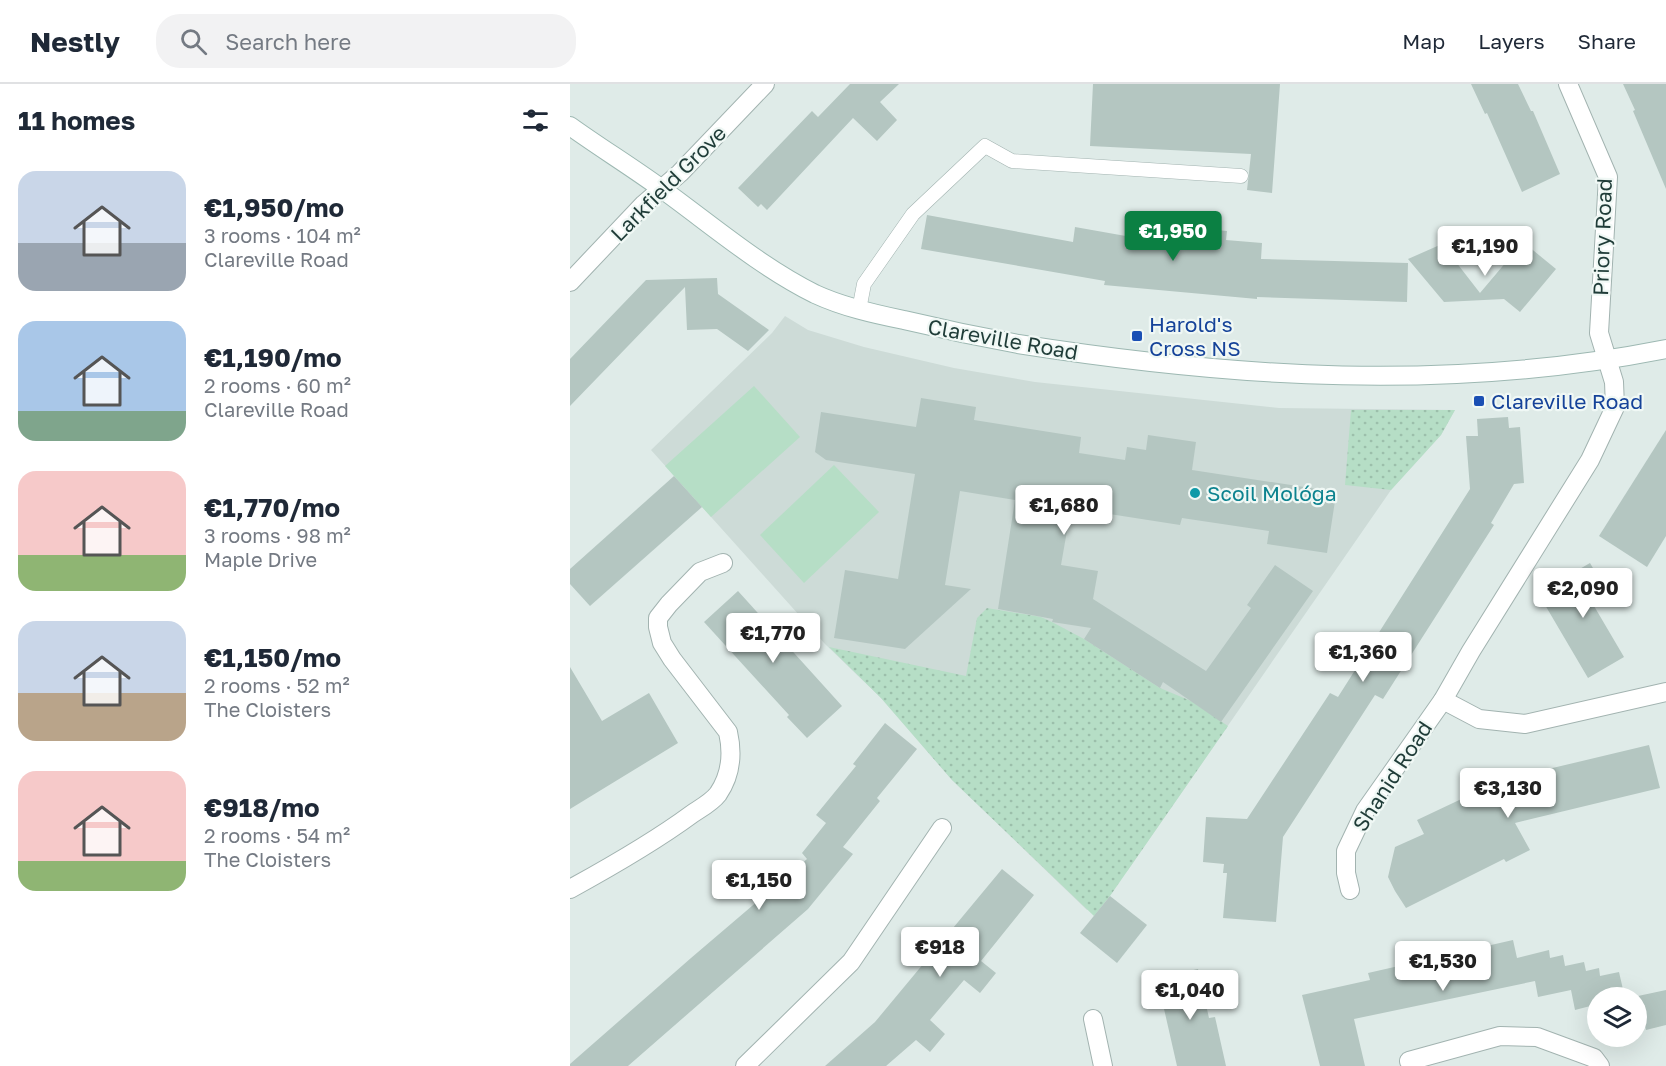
<!DOCTYPE html>
<html lang="en">
<head>
<meta charset="utf-8">
<style>
  body { margin:0; font-family:"Golos Text",sans-serif; background:#f2f2f3; color:#1f2937; height:100vh; display:flex; flex-direction:column; font-size:22px; white-space:nowrap }
  * { box-sizing:border-box; margin:0 }
  p { font-size:20px; color:#747a83 }
  .icon { flex:none; width:33px; height:33px; fill:none; stroke:currentColor; stroke-width:2; stroke-linecap:round; stroke-linejoin:round }
  .map { position:relative; flex:1; overflow:hidden }
  .panel { display:flex; flex-direction:column; background:#fff; width:570px }
  .panel>* { flex:none }
  .fabs { position:absolute; left:1017px; top:903px; display:grid; gap:12px }
  .fabs a { display:grid; place-items:center; width:60px; height:60px; border-radius:50%; background:#fff; box-shadow:0 6px 24px #0002; font-size:30px }
  .price { position:absolute; translate:-50% -51px; padding:0 14px; border-radius:6px; background:#fff; color:#222; font-size:20px; line-height:39px; filter:drop-shadow(0 2px 3px #0008) }
  .price::after { content:''; position:absolute; left:50%; top:36px; width:18px; height:14px; margin-left:-9px; background:inherit; clip-path:polygon(0 0,100% 0,50% 100%) }
  .price.active { background:#0b8043; color:#fff }
  ul { padding:0; list-style:none }
  li { display:flex; align-items:center; gap:18px; height:150px; padding:0 18px }
  li span { display:grid; place-items:center; flex:none; width:168px; height:120px; border-radius:18px; color:#555 }
  li>.icon { margin-inline-start:auto }
  span .icon { width:72px; height:72px; fill:#fffc; stroke-width:1 }
  li b { font-size:26px }
  h2 { display:flex; justify-content:space-between; align-items:center; height:72px; padding:0 18px; font-size:26px }
  header { display:flex; align-items:center; gap:36px; box-sizing:border-box; height:84px; padding:0 30px; background:#fff; border-bottom:2px solid #e0e1e3 }
  header strong { font-size:28px }
  nav { display:flex; gap:33px; margin-inline-start:auto; font-size:21px }
  .search { width:420px; height:54px; background:#f2f2f3; display:flex; align-items:center; gap:15px; box-sizing:border-box; padding:0 21px; border-radius:24px; color:#747a83; font-size:22px }
  main { display:flex; flex:1; min-height:0 }
  .map>svg:first-child { display:block }
  .built { fill:#cddbd7 }
  .green { fill:url(#green-dots) }
  .pitch { fill:#b6dec6 }
  .building { fill:#b4c6c1 }
  .lines { fill:none; stroke-linecap:round; stroke-linejoin:round }
  .lane-casing { stroke:#a2b3b0; stroke-width:15 }
  .street-casing { stroke:#a2b3b0; stroke-width:20 }
  .secondary-casing { stroke:#9db8b2; stroke-width:20 }
  .lane { stroke:#fff; stroke-width:14 }
  .street { stroke:#fff; stroke-width:18 }
  .secondary { stroke:#fff; stroke-width:18 }
  .transit-dot { fill:#1a4fb4; stroke:#f0f8f5; stroke-width:2 }
  .culture-dot { fill:#0f9aa8; stroke:#f0f8f5; stroke-width:2 }
  .labels { text-anchor:middle; dominant-baseline:central; stroke-width:4.5; stroke-linejoin:round; paint-order:stroke }
  .street-label { font-size:21px; fill:#1f3c38; stroke:#f0f8f5 }
  .transit-label { font-size:21px; fill:#164399; stroke:#f0f8f5; text-anchor:start }
  .culture-label { font-size:21px; fill:#0d838f; stroke:#f0f8f5; text-anchor:start }
</style>
</head>
<body>
<header>
<strong>Nestly</strong>
<div class="search"><svg class="icon" aria-label="search" viewBox="0 0 24 24"><circle cx="10" cy="10" r="6"/><path d="M15 15l6 6"/></svg>Search here</div>
<nav><a>Map</a><a>Layers</a><a>Share</a></nav>
</header>
<main>
<section class="panel">
<h2>11 homes<svg class="icon" aria-label="filters" viewBox="0 0 24 24"><path d="M4 7h16M4 17h16"/><circle cx="9" cy="7" r="2"/><circle cx="15" cy="17" r="2"/></svg></h2>
<ul>
<li><span style="background:linear-gradient(#c9d6e8 60%,#9aa5b1 0)"><svg class="icon" aria-label="home" viewBox="0 0 24 24"><path d="M3 11l9-7 9 7M6 9v11h12V9"/></svg></span><div><b>€1,950/mo</b><p>3 rooms · 104 m²</p><p>Clareville Road</p></div></li>
<li><span style="background:linear-gradient(#a9c7e8 75%,#7fa58c 0)"><svg class="icon" aria-label="home" viewBox="0 0 24 24"><path d="M3 11l9-7 9 7M6 9v11h12V9"/></svg></span><div><b>€1,190/mo</b><p>2 rooms · 60 m²</p><p>Clareville Road</p></div></li>
<li><span style="background:linear-gradient(#f6c9c9 70%,#8fb573 0)"><svg class="icon" aria-label="home" viewBox="0 0 24 24"><path d="M3 11l9-7 9 7M6 9v11h12V9"/></svg></span><div><b>€1,770/mo</b><p>3 rooms · 98 m²</p><p>Maple Drive</p></div></li>
<li><span style="background:linear-gradient(#c9d6e8 60%,#b9a48a 0)"><svg class="icon" aria-label="home" viewBox="0 0 24 24"><path d="M3 11l9-7 9 7M6 9v11h12V9"/></svg></span><div><b>€1,150/mo</b><p>2 rooms · 52 m²</p><p>The Cloisters</p></div></li>
<li><span style="background:linear-gradient(#f6c9c9 75%,#8fb573 0)"><svg class="icon" aria-label="home" viewBox="0 0 24 24"><path d="M3 11l9-7 9 7M6 9v11h12V9"/></svg></span><div><b>€918/mo</b><p>2 rooms · 54 m²</p><p>The Cloisters</p></div></li>
</ul>
</section>
<div class="map">
<svg width="1096" height="982" viewBox="0 0 1096 982">
  <defs>
    <pattern id="green-dots" width="8" height="8" patternUnits="userSpaceOnUse" patternTransform="scale(1.5)"><rect width="8" height="8" fill="#b6dec6"/><path d="M2 2h.1M6 6h.1" fill="none" stroke="#9cbfab" stroke-width="1.8" stroke-linecap="round"/></pattern>
  </defs>
  <rect width="100%" height="100%" fill="#dfebe8"/>
  <path class="built" d="M215 232 238 246 294 263 384 284 465 298 709 324 885 326 871 351 821 406 558 786 517 826 382 696 311 614 255 560 81 366 202 249Z"/>
  <g class="green">
    <path d="M781 326H885L871 351 821 406 775 401Z"/>
    <path d="M417 524 471 533 482 538 514 555 590 604 621 617 658 642 540 812 524 832 382 696 311 614 259 563 396 592 407 534Z"/>
  </g>
  <g class="pitch">
    <path d="M184 302 230 353 141 433 95 382Z"/>
    <path d="M264 381 309 428 234 499 190 451Z"/>
  </g>
  <g class="building">
    <path d="M280 0H329L310 18 327 36 307 57 283 34 197 126 191 120 188 123 168 104 242 27 248 33Z"/>
    <path d="M523 0H710L702 109 677 106 681 70 520 62Z"/>
    <path d="M901 0H948L961 27H963L990 90 952 108 917 29 915 30Z"/>
    <path d="M1053 0H1096V105L1063 27 1065 26Z"/>
    <path d="M357 131 503 158 505 143 567 154 568 142 592 145V141L657 147 656 156 692 159 691 175 838 179 837 218 687 213V215L534 201 535 197 351 165Z"/>
    <path d="M953 158 986 185 950 228 934 215 874 218 838 175 872 160 910 209Z"/>
    <path d="M147 194 148 210 199 246 178 267 147 245 117 246 115 203 0 322V275L76 196Z"/>
    <path d="M351 314 406 323 404 336 511 353 509 369 555 376 557 363 576 366 578 351 626 358 622 386 747 405 745 414 765 417 757 469 697 460 699 447 612 434 610 441 501 424 491 481 528 487 523 515 636 587 681 524 677 521 705 481 743 507 651 638 593 598 590 604 514 555 521 544 482 538 483 535 428 525 445 416 390 407 375 501 401 505 335 565 264 554 275 486 328 495 345 390 256 376 245 368 251 328 346 343Z"/>
    <path d="M938 333 939 344 950 343 954 399 944 400 921 439 924 441 813 615 805 611 713 753 706 838 653 834 657 789H653L654 780 633 778 636 733 677 735 760 609 768 613 900 405 896 352H908L907 335Z"/>
    <path d="M1096 346V452L1077 483 1029 452Z"/>
    <path d="M104 392 132 423 20 522 0 500V485Z"/>
    <path d="M1020 479 1040 513 1024 522 1054 573 1018 594 968 509Z"/>
    <path d="M168 507 272 622 237 654 217 633 219 631 134 538Z"/>
    <path d="M0 583 32 637 79 609 108 659 0 725Z"/>
    <path d="M315 639 347 665 307 714 310 717 273 763 283 770 238 825 58 982H0V980L121 874 237 775 232 769 256 739 246 731 286 682 283 680Z"/>
    <path d="M1079 661 1090 704 945 739 960 766 936 778 934 775 836 824 825 807 818 793 825 763 854 750 847 736 902 710 899 704Z"/>
    <path d="M432 785 464 811 411 877 426 889 410 909 394 896 360 936 375 950 360 968 346 956 316 982H255L305 938Z"/>
    <path d="M540 812 577 841 547 879 510 849Z"/>
    <path d="M943 856 947 874 979 866 980 874 993 871 995 882 1014 878 1016 887 1029 884 1030 892 1049 888 1055 914H1028V920L1005 926 1001 906 968 913 965 897 784 935 795 982H750L732 911 800 896 798 889Z"/>
    <path d="M628 885 639 934 645 933 656 982H607L587 894Z"/>
    <path d="M1096 906V941L1076 946 1068 912Z"/>
  </g>
  <g class="lines">
    <defs>
      <path id="lane" d="M289 226 294 200 343 130 415 62 442 77 671 92"/>
      <g id="street">
        <path d="M0 198 74 120 110 89 195 0"/>
        <path d="M873 616 909 635 955 640 1096 608"/>
        <path d="M0 805C42 782 84 758 122 730 131 724 142 718 148 710 161 691 163 670 158 648L102 575 92 559 88 543V534L99 520 130 488 153 479"/>
        <path d="M780 806 776 789V767L795 727 873 616 901 567 1020 376 1045 323 1044 298 1029 249 1038 93 998 0"/>
        <path d="M523 935 533 982"/>
        <path d="M839 977 930 952 967 953 1024 974 1030 982"/>
        <path d="M175 982 281 878 372 744"/>
      </g>
      <path id="secondary" d="M0 42C32 65 65 85 96 108 144 143 191 183 245 210 273 223 304 230 334 236 372 245 410 253 448 260 665 294 879 308 1096 265"/>
    </defs>
    <use href="#lane" class="lane-casing"/>
    <use href="#street" class="street-casing"/>
    <use href="#secondary" class="secondary-casing"/>
    <use href="#lane" class="lane"/>
    <use href="#street" class="street"/>
    <use href="#secondary" class="secondary"/>
  </g>
  <g class="transit-dot">
    <rect x="561" y="246" width="12" height="12" rx="3"/>
    <rect x="903" y="311" width="12" height="12" rx="3"/>
  </g>
  <circle class="culture-dot" cx="625" cy="409" r="6"/>
  <g class="labels">
    <g class="street-label">
      <text transform="translate(98 99) rotate(-45)">Larkfield Grove</text>
      <text transform="translate(1032 153) rotate(-88)">Priory Road</text>
      <text transform="translate(433 255) rotate(10)">Clareville Road</text>
      <text transform="translate(822 692) rotate(-57)">Shanid Road</text>
    </g>
    <g class="transit-label">
      <text x="579" y="240">Harold's<tspan x="579" dy="24">Cross NS</tspan></text>
      <text x="921" y="317">Clareville Road</text>
    </g>
    <g class="culture-label">
      <text x="637" y="409">Scoil Mológa</text>
    </g>
  </g>
</svg>
<div class="fabs">
<a><svg class="icon" aria-label="layers" viewBox="0 0 24 24"><path d="M12 4l9 5-9 5-9-5zM3 14l9 5 9-5"/></svg></a>
</div>
<b class="price active" style="left:603px;top:178px">€1,950</b>
<b class="price" style="left:915px;top:193px">€1,190</b>
<b class="price" style="left:494px;top:452px">€1,680</b>
<b class="price" style="left:1013px;top:535px">€2,090</b>
<b class="price" style="left:203px;top:580px">€1,770</b>
<b class="price" style="left:793px;top:599px">€1,360</b>
<b class="price" style="left:938px;top:735px">€3,130</b>
<b class="price" style="left:189px;top:827px">€1,150</b>
<b class="price" style="left:370px;top:894px">€918</b>
<b class="price" style="left:873px;top:908px">€1,530</b>
<b class="price" style="left:620px;top:937px">€1,040</b>
</div>
</main>
</body>
</html>
